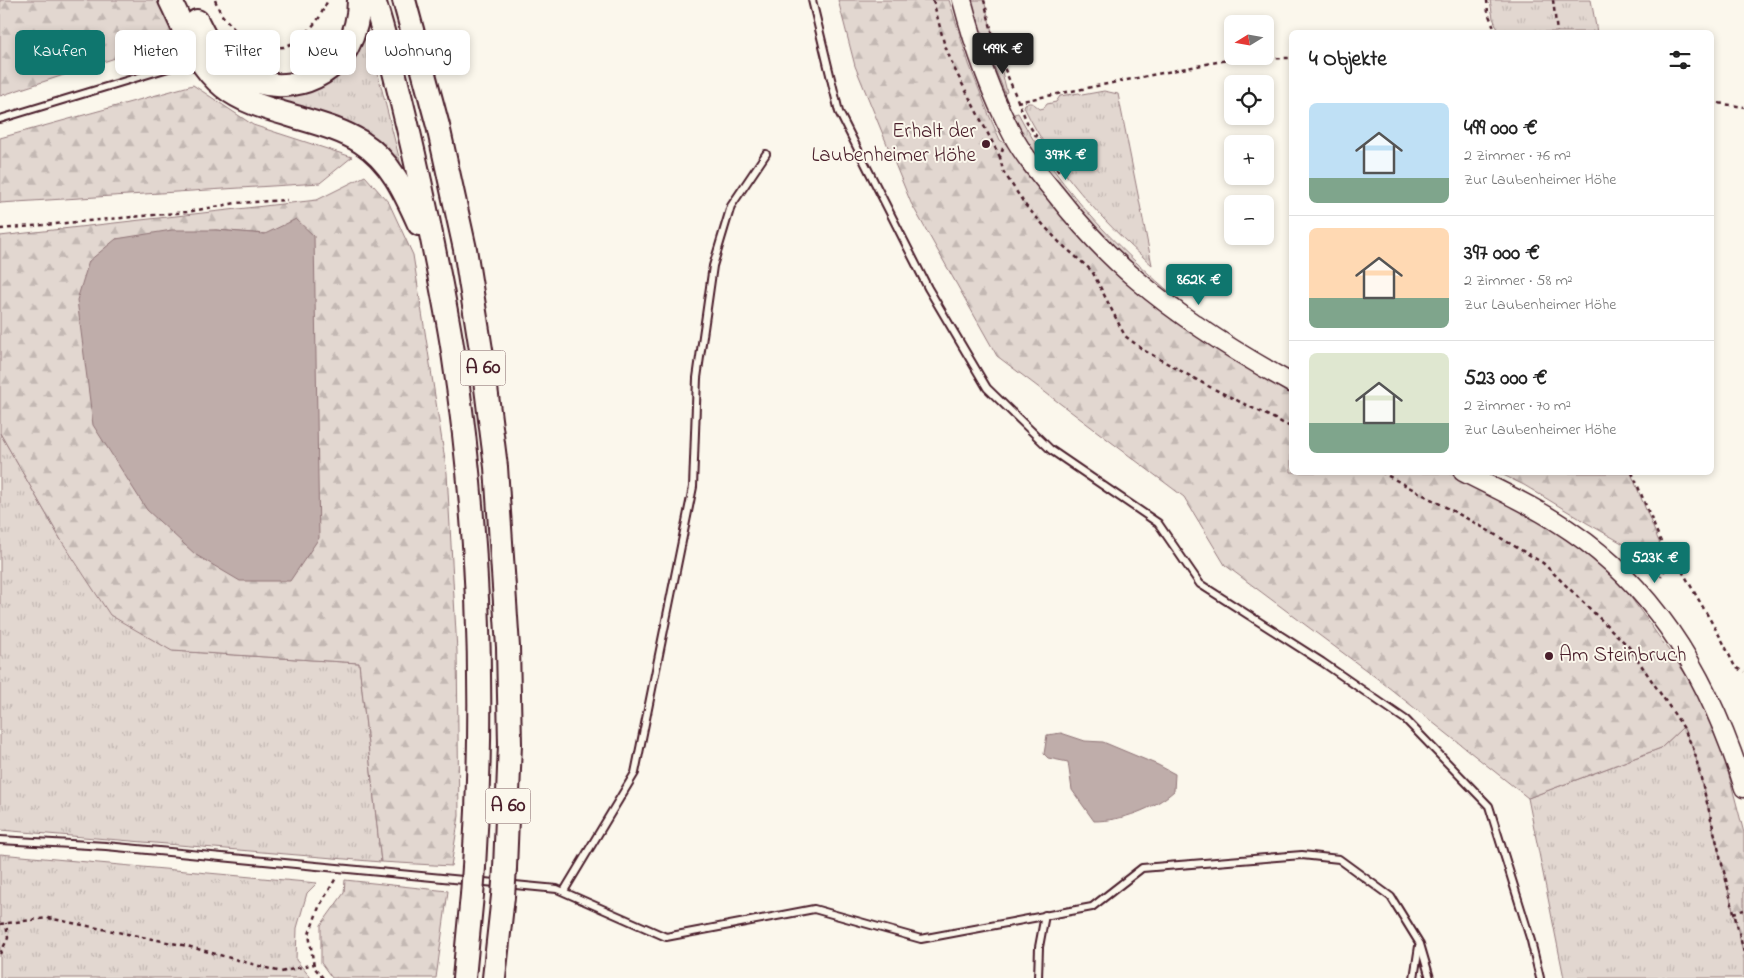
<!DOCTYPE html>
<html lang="de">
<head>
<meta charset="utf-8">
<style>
  body { margin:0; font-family:"Indie Flower",sans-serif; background:#f2f2f2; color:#222; height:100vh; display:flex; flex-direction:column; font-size:19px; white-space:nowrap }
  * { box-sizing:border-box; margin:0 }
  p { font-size:16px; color:#767676 }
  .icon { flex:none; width:28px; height:28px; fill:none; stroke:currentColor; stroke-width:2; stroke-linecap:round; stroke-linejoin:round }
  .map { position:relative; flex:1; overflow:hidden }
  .drawer { position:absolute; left:1289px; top:30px; width:425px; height:445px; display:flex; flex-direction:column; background:#fff; border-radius:8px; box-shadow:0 2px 8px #0003 }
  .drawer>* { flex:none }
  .top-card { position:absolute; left:15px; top:30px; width:475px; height:45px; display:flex; gap:10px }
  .needle { width:32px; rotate:259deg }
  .buttons { position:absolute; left:1224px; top:15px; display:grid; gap:10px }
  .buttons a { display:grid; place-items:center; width:50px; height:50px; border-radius:8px; background:#fff; box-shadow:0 2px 8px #0003; font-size:25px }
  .price { position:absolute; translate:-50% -42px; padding:0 11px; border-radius:5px; background:#0f766e; color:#fff; font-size:16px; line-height:32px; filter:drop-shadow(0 1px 2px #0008) }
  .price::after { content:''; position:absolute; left:50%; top:30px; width:15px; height:11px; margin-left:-8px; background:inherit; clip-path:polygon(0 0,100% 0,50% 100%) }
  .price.active { background:#222; color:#fff }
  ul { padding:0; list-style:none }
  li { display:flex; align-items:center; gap:15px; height:125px; padding:0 20px }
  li+li { border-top:1px solid #e0e0e0 }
  li span { display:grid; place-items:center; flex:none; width:140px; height:100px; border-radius:8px; color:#555 }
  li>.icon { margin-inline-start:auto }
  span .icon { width:60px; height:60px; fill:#fffc; stroke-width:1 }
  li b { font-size:21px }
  h2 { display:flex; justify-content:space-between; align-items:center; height:60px; padding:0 20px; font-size:21px }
  .pill { padding:0 18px; border-radius:8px; background:#fff; box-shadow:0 2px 8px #0003; font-size:18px; line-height:45px }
  .pill.active { background:#0f766e; color:#fff }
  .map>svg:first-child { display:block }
  .grass { fill:url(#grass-tufts); stroke:#967b7e }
  .forest { fill:url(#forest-firs); stroke:#967b7e; fill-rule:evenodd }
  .water { fill:#bfadaa; stroke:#907477 }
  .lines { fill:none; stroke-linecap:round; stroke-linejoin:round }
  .lane-casing { stroke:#4a1f2b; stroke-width:10 }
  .secondary-casing { stroke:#4a1f2b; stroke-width:21 }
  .highway-casing { stroke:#4a1f2b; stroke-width:26 }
  .path { stroke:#4a1f2b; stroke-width:2.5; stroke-dasharray:4 4; stroke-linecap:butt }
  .lane { stroke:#fbf7ec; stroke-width:6 }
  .secondary { stroke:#fbf7ec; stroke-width:18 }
  .highway { stroke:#fbf7ec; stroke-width:22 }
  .highway-bridge-casing { stroke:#4a1f2b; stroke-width:26; stroke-linecap:butt }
  .highway-bridge { stroke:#fbf7ec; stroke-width:22 }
  .poi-dot { fill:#4a1f2b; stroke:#fbf7ec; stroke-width:2 }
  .labels { text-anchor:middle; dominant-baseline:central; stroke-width:4; stroke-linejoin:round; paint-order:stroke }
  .shield { fill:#fbf7ec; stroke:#7f6065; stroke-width:1 }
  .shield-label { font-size:20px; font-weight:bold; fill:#4a1f2b }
  .poi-label { font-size:21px; fill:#4a1f2b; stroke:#fbf7ec; text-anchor:end }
</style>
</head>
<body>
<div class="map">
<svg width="1744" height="978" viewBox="0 0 1744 978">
  <defs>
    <pattern id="grass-tufts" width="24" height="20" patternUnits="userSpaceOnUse" patternTransform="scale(1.25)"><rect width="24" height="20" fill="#e2d7d0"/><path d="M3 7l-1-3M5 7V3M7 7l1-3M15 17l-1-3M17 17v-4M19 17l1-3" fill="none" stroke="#c3b8b3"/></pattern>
    <pattern id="forest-firs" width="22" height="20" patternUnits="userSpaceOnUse" patternTransform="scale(1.25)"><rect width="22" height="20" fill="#e2d7d0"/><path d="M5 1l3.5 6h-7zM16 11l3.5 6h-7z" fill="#c3b8b3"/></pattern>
  </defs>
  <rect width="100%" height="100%" fill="#fbf7ec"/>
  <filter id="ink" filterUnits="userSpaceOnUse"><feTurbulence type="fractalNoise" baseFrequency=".02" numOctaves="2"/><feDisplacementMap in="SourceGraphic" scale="10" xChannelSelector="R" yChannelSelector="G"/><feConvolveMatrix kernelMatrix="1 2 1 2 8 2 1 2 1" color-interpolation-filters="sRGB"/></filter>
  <g filter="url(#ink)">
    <g class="grass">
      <path d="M970 0H984L1007 92 1005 93 979 31Z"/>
      <path d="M1490 0H1591L1597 32H1499L1493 18Z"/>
      <path d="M365 23 404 177 263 101 218 73 201 41 290 92Z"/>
      <path d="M1104 91 1118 94 1152 265C1101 220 1054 169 1024 107L1025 104C1032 101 1035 105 1040 109L1044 108 1047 104 1056 102 1060 96 1079 93 1082 95Z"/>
      <path d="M1018 113C1060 192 1126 258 1195 313 1225 336 1259 354 1291 373L1203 324 1119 256 1053 183 1015 121 1014 114Z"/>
      <path d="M0 433 61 540 173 651 359 663 381 862 0 830Z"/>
      <path d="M1683 727 1694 750 1744 954V978H1564L1528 798 1661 748Z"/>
      <path d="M0 854 317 883 307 893 297 928 296 960 311 978H0Z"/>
    </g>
    <g class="forest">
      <path d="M0 0H160L176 38 0 96Z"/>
      <path d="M838 0H949L969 64 989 115 1000 140 1010 147 1094 251 1291 390V472L1448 473 1519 507 1580 545 1620 582 1699 693 1720 741 1744 833V955L1694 750 1683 727 1661 748 1528 798 1378 679 1225 565 1184 497 997 356 911 203 855 66Z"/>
      <path d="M193 85 253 125 352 157 320 183 0 203V138Z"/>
      <path d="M365 176 389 203 413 255 447 473 457 651 459 816 451 866 381 862 359 663 172 651 110 615 61 540 0 433V236L317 200ZM216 230 265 234 116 239Z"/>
      <path d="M1499 473H1631L1668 564 1662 566 1587 523 1524 485Z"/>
      <path d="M345 880 448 891 436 978H332L321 963V925L344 893Z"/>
    </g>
    <g class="water">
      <path d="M296 219 314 236 319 538 290 581H240L196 555 147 510 93 425 77 300 89 261 116 239 172 230H216L265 234Z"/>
      <path d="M1061 733 1085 741 1103 742 1158 765 1175 774 1174 791C1154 809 1121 821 1094 821L1072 790 1068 762 1048 758 1044 754 1047 735Z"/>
    </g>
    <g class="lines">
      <defs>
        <g id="lane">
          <path d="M812 0 839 112 928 288 987 388 1051 450 1158 523 1200 584 1322 662 1406 720 1489 806 1531 941 1540 978"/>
          <path d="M0 119 175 66"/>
          <path d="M0 840 106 846 557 889 666 937 814 909 921 939 1092 907 1142 868 1302 855 1339 859 1391 897 1420 944 1430 978"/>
          <path d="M564 891 635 773 693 487 697 378 713 266 731 206 766 154"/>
          <path d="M1038 978 1039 947 1045 915"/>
          <path d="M1414 978 1419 946"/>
        </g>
        <g id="secondary">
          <path d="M962 0C974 46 990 92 1012 134 1023 155 1039 174 1054 192 1079 224 1106 254 1137 280 1184 320 1237 353 1291 383"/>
          <path d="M1463 472C1500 491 1538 508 1572 532 1662 593 1713 688 1744 788"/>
        </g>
        <g id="highway">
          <path d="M170 0C185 30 197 66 224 87 241 101 265 108 286 114 311 122 339 128 361 142 391 161 405 193 419 224"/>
          <path d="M374 0C395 70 412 142 427 214 436 260 446 306 453 352 479 522 485 696 474 867"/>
          <path d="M404 0 438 126 465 249 482 356 496 467 508 647 510 744 505 868"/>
          <path d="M197 21C205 37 213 54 227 66 263 97 322 90 347 48 355 33 359 17 359 0"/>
          <path d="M464 978 472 895"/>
          <path d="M494 978 503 896"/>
        </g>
      </defs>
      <use href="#lane" class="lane-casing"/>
      <use href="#secondary" class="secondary-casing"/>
      <use href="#highway" class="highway-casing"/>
      <g class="path">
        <path d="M215 0 221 14 240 36 262 49 284 47 302 39 319 18 328 0"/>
        <path d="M933 0 944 43 953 66 1000 157"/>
        <path d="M984 0 996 48 1018 101 1027 122 1060 173"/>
        <path d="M1487 0 1488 13 1496 32"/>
        <path d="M1553 0 1557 32"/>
        <path d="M1017 102 1232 59 1291 58"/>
        <path d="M1711 102 1744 107"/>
        <path d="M1003 148 1000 157 1003 171 1026 206 1059 242 1092 271 1125 336 1145 351 1208 386 1291 427"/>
        <path d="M0 229 187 212 236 203 287 200"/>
        <path d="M1381 472 1477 524 1543 563 1629 647 1683 727 1694 750 1744 953"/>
        <path d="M1632 472 1668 559V564L1661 577"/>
        <path d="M1668 564 1681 569 1723 642 1735 667 1744 672"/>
        <path d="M1733 913 1744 910"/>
        <path d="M0 924 48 918 187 946 281 972 314 964"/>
        <path d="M0 954 8 938 6 923"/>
        <path d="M323 978 314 967 309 934 319 907 336 878"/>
      </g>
      <use href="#lane" class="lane"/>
      <use href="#secondary" class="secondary"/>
      <use href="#highway" class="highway"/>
      <defs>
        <g id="highway-bridge">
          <path d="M472 895 474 867"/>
          <path d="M503 896 505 868"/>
        </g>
      </defs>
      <use href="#highway-bridge" class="highway-bridge-casing"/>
      <use href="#highway-bridge" class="highway-bridge"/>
    </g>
  </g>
  <g class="poi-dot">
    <circle cx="986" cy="144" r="5"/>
    <circle cx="1549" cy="656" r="5"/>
  </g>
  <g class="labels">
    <g class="shield">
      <rect x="460.5" y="350.5" width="45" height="35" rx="4"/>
      <rect x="485.5" y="788.5" width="45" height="35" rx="4"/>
    </g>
    <g class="shield-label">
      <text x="483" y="368">A 60</text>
      <text x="508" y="806">A 60</text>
    </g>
    <g class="poi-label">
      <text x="976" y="132">Erhalt der<tspan x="976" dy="24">Laubenheimer Höhe</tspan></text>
      <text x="1559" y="656" text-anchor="start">Am Steinbruch</text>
    </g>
  </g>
</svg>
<div class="buttons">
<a><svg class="needle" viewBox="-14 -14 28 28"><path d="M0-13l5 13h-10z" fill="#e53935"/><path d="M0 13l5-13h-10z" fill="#767676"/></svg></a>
<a><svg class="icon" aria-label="locate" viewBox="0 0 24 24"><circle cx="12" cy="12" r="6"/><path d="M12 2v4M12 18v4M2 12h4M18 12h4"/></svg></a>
<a>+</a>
<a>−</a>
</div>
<b class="price active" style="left:1003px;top:75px">499K €</b>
<b class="price" style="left:1066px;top:181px">397K €</b>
<b class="price" style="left:1199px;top:306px">862K €</b>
<b class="price" style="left:1655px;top:584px">523K €</b>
<div class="top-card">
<a class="pill active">Kaufen</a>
<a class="pill">Mieten</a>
<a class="pill">Filter</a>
<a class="pill">Neu</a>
<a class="pill">Wohnung</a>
</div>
<section class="drawer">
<h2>4 Objekte<svg class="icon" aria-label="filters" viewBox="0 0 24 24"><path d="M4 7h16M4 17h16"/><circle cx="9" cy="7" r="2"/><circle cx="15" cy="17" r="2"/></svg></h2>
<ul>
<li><span style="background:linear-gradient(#bfe0f5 75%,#7fa58c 0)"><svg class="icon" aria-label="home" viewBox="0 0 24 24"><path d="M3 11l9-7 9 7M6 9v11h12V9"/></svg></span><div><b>499 000 €</b><p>2 Zimmer · 76 m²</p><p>Zur Laubenheimer Höhe</p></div></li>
<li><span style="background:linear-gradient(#ffd9b3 70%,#7fa58c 0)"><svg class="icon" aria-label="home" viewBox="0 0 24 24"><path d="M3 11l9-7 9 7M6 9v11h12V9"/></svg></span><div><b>397 000 €</b><p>2 Zimmer · 58 m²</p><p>Zur Laubenheimer Höhe</p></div></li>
<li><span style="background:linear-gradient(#dfe7d0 70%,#7fa58c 0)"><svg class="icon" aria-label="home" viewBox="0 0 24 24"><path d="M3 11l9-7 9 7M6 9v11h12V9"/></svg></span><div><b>523 000 €</b><p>2 Zimmer · 70 m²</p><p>Zur Laubenheimer Höhe</p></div></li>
</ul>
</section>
</div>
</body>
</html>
